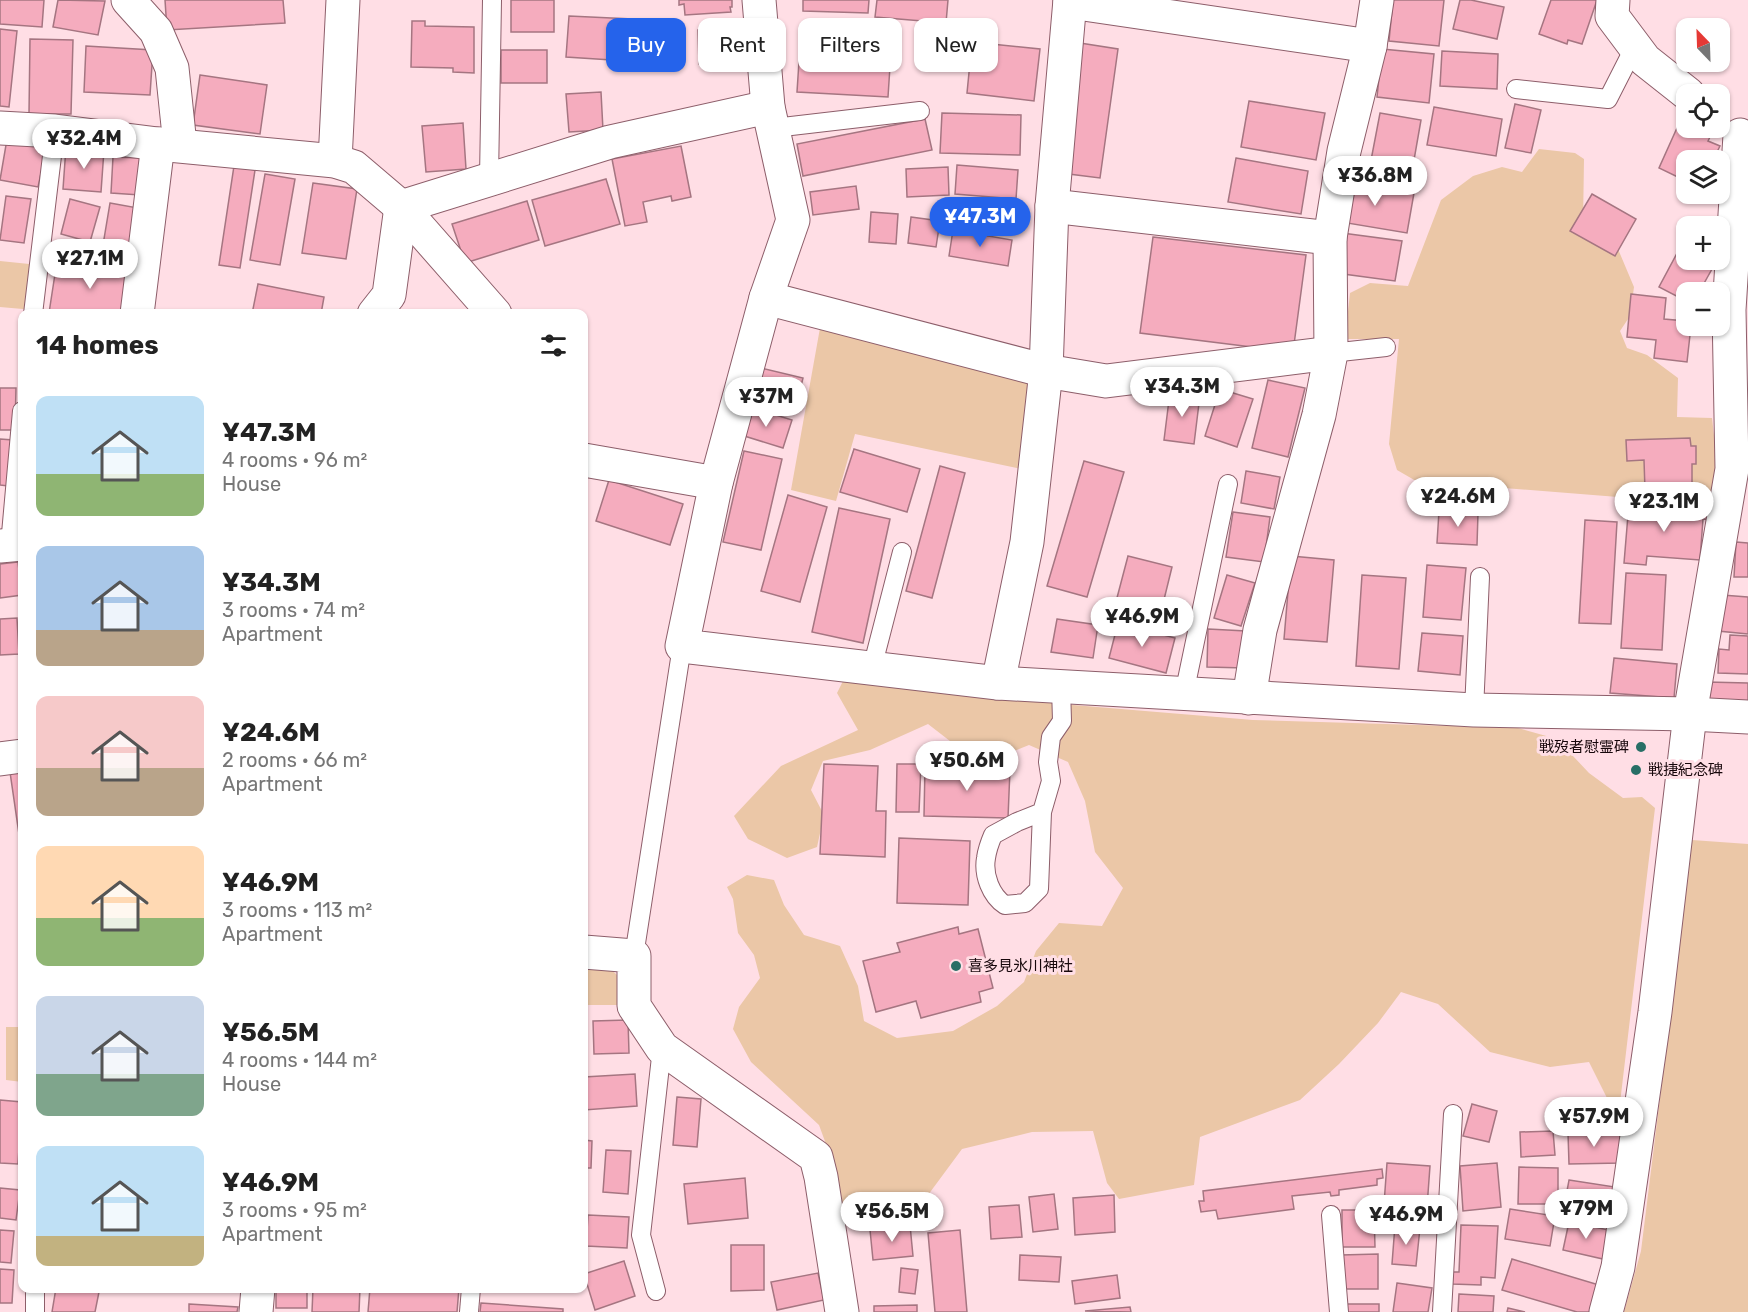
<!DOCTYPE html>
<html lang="en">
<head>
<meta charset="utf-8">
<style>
  body { margin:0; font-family:Rubik,"Noto Sans JP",sans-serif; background:#f6f6f6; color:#222; height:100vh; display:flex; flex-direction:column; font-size:22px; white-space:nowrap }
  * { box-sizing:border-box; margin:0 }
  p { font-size:20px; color:#767676 }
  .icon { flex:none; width:33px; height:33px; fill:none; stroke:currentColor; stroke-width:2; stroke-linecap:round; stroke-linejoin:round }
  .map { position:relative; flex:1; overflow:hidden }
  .panel { position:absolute; left:18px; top:309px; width:570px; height:984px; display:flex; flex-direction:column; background:#fff; border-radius:12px; box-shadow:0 2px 4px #0004 }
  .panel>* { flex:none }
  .banner { position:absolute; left:606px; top:18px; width:570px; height:54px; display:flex; gap:12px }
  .needle { width:39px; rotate:337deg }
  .buttons { position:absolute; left:1676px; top:18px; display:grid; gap:12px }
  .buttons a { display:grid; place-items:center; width:54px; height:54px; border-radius:12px; background:#fff; box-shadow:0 2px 4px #0004; font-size:30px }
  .price { position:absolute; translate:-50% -51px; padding:0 14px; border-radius:21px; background:#fff; color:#222; font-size:20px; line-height:39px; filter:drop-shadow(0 2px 3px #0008) }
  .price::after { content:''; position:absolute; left:50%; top:36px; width:18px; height:14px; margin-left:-9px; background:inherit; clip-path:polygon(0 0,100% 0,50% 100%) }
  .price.active { background:#2563eb; color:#fff }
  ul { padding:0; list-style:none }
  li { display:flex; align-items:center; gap:18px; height:150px; padding:0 18px }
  li span { display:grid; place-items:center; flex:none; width:168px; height:120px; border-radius:12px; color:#555 }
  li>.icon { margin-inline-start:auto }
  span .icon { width:72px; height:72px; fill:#fffc; stroke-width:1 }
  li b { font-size:26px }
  h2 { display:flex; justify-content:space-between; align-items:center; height:72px; padding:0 18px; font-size:26px }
  .chip { padding:0 21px; border-radius:12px; background:#fff; box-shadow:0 2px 4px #0004; font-size:21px; line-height:54px }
  .chip.active { background:#2563eb; color:#fff }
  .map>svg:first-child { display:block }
  .green { fill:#ebc7a7 }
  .building { fill:#f5acbe; stroke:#a57581; stroke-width:1.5 }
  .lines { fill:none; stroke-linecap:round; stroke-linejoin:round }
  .lane-casing { stroke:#8d5e6a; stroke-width:20 }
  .street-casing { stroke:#8d5e6a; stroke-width:35 }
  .lane { stroke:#fff; stroke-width:18 }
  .street { stroke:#fff; stroke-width:33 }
  .poi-dot { fill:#286f66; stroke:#ffdee5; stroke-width:2 }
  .labels { text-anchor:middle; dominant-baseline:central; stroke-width:6; stroke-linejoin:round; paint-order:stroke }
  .poi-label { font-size:15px; fill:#17070b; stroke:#ffdee5; text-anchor:start }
</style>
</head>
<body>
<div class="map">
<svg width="1748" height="1312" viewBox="0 0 1748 1312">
  <rect width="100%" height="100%" fill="#ffdee5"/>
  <g class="green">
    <path d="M1539 149 1575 153 1584 159 1583 225 1618 249 1634 287 1630 316 1620 331 1627 348 1647 355 1678 378 1677 417 1712 418 1718 470 1706 507 1643 499 1416 481 1397 470 1389 444 1399 339H1345L1350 293 1370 283 1408 286 1441 200 1473 176 1502 167 1522 172Z"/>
    <path d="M0 261 39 265 34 310 0 307Z"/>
    <path d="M820 328 1033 378 1021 469 855 434 836 501 791 490Z"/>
    <path d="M843 681 988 698 1253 720 1518 728 1557 739 1589 773 1623 798 1642 797 1655 808 1618 1120 1589 1062 1550 1067 1490 1052 1438 1004 1401 992 1378 1023 1339 1064 1300 1100 1200 1137 1194 1185 1119 1199 1107 1183 1093 1131 1032 1132 962 1149 914 1214 847 1226 834 1166 819 1125 751 1062 733 1029 739 1007 760 978 754 955 738 933 733 899 727 887 747 875 774 880 784 905 804 935 840 946 858 986 864 1021 897 1038 953 1031 997 1006 1024 982 1036 951 1059 923 1102 926 1123 888 1095 852 1085 801 1068 762 1029 745 995 759 959 748 928 724 870 750 823 761 811 790 824 815 817 847 787 858 748 839 734 816 781 766 858 730 837 693Z"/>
    <path d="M1692 840 1748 844V1312H1624L1641 1251Z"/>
    <path d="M584 960 603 962 617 975 622 1005H584Z"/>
    <path d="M6 1027H22V1082L6 1080Z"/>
  </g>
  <g class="building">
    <path d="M0 0H44L42 27 0 24Z"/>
    <path d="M58 0 105 1 98 35 53 27Z"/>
    <path d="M165 0H283L285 23 167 30Z"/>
    <rect x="511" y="0" width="43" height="32"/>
    <path d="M679 0H732V7H730L731 12 685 15 684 4 679 5Z"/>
    <path d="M803 0H869L868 13 803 11Z"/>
    <path d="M877 0H948L946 23 875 17Z"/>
    <path d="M1393 0H1444L1439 46 1389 41Z"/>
    <path d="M1460 0H1471L1504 7 1497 39 1453 29Z"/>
    <path d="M1551 0H1597L1582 44 1568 40 1567 44 1539 34Z"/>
    <path d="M569 16 675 21 673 64 566 57Z"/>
    <path d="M412 21H425V26L474 27V73L453 72V68L411 67Z"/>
    <path d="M0 29 17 31 9 107 0 106Z"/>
    <path d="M736 29 737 63 699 64 698 30Z"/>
    <path d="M30 39 73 40 71 114H29Z"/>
    <path d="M972 42 1040 49 1034 101 967 93Z"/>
    <path d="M1080 43 1118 49 1100 178 1061 173Z"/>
    <path d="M86 46 153 50 150 95 84 92Z"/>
    <path d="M800 46 891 51 888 97 797 92Z"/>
    <path d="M1382 49 1434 54 1429 103 1377 97Z"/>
    <rect x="501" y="50" width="46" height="33"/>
    <path d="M1442 51 1498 54 1497 89 1440 86Z"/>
    <path d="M200 75 267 85 260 134 193 125Z"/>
    <path d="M601 92 603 130 569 132 566 94Z"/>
    <path d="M1249 101 1325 113 1316 160 1241 147Z"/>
    <path d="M1515 104 1541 110 1531 153 1505 148Z"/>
    <path d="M1434 107 1502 119 1496 156 1427 145Z"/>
    <path d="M942 113 1021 115 1020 155 940 153Z"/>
    <path d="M1380 113 1421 120 1410 183 1368 176Z"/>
    <path d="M925 119 932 150 803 176 797 144Z"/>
    <path d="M1681 119 1686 122V128H1699L1712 133 1708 141 1720 146 1713 160H1686V181L1659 168Z"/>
    <path d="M463 123 466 169 426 172 422 126Z"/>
    <path d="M7 139 47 146 38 187 0 180Z"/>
    <path d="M681 146 691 197 672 201 671 196 643 202 647 222 625 226 612 159Z"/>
    <path d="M66 147 104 150 101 192 63 189Z"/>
    <path d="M113 157 142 158 140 195 111 193Z"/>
    <path d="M1236 158 1308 171 1301 214 1228 202Z"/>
    <path d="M957 165 1018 170 1016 199 955 194Z"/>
    <path d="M234 166 255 170 240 268 219 265Z"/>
    <path d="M948 167 949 195 907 197 906 169Z"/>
    <path d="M265 174 295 179 280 265 250 260Z"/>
    <path d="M606 179 620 224 545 246 532 200Z"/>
    <path d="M1342 181 1414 193 1407 233 1335 221Z"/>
    <path d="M313 183 357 189 346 259 302 253Z"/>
    <path d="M856 186 859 209 813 215 810 192Z"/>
    <path d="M1592 194 1636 219 1615 256 1570 231Z"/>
    <path d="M6 196 31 199 24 243 0 240Z"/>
    <path d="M70 199 100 207 90 242 61 234Z"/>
    <path d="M527 201 539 240 465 263 452 224Z"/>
    <path d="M110 203 138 208 131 250 103 245Z"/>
    <path d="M871 212 898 214 896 244 869 242Z"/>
    <path d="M911 217 940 221 936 247 908 243Z"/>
    <path d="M953 230 1012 240 1008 266 949 256Z"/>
    <path d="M1342 233 1402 241 1395 281 1336 273Z"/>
    <path d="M1153 237 1306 255 1293 352 1140 333Z"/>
    <path d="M1683 242 1686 243V260H1717L1702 287 1705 289 1703 292H1686V301L1659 287Z"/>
    <path d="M57 261 134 273 127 314 49 313Z"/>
    <path d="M258 284 324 297 321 314H252Z"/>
    <path d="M1631 294 1666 298 1664 319 1686 321V326H1691L1687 362 1654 358 1656 340 1627 337Z"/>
    <path d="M757 367 803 378 795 410 749 399Z"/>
    <path d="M1268 380 1305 388 1288 457 1252 448Z"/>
    <path d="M0 388H16L15 430H0Z"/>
    <path d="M1220 389 1253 399 1237 447 1205 436Z"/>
    <path d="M1170 392 1200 395 1194 444 1164 440Z"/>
    <path d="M750 407 792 420 783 448 741 435Z"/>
    <path d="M1690 438 1691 446H1696V464H1692V489L1645 490 1644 460 1627 461 1626 440Z"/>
    <path d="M0 439 13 440 8 486 0 485Z"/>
    <path d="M854 449 920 469 907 512 840 492Z"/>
    <path d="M744 451 782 459 761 550 723 542Z"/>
    <path d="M1084 461 1124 472 1087 597 1047 586Z"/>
    <path d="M940 466 965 473 932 598 906 591Z"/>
    <path d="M1246 471 1280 477 1274 509 1241 503Z"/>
    <path d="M609 480 683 504 670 545 596 521Z"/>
    <path d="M788 495 827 507 800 602 761 591Z"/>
    <path d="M1629 503 1717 512 1716 520 1703 519 1700 560 1647 556 1646 565 1624 563Z"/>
    <path d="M839 508 890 519 863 643 812 632Z"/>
    <path d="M1439 511 1478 513 1477 545 1437 543Z"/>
    <path d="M1233 512 1270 517 1264 562 1226 557Z"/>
    <path d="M1585 520 1617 522 1611 624 1579 623Z"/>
    <path d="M1736 542 1748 543V577H1734Z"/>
    <path d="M1128 556 1172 567 1158 624 1113 613Z"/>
    <path d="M1291 556 1334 560 1327 642 1284 639Z"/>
    <path d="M18 562 22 595 0 598V564Z"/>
    <path d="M1427 565 1466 568 1461 620 1423 617Z"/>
    <path d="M1626 573 1666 575 1662 650 1621 648Z"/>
    <path d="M1227 575 1255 583 1241 626 1214 618Z"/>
    <path d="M1362 575 1406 578 1399 669 1356 666Z"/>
    <path d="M1722 595 1748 597V634L1718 631Z"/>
    <path d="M17 618 19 654 0 655V619Z"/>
    <path d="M1057 619 1098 625 1093 658 1051 652Z"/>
    <path d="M1118 623 1175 638 1166 673 1109 658Z"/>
    <path d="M1208 629 1246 631 1245 668 1207 667Z"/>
    <path d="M1422 633 1463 636 1460 675 1418 671Z"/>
    <path d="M1730 635 1748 636V674L1718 673 1719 649 1729 650Z"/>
    <path d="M1614 658 1677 664 1674 698 1610 693Z"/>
    <path d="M1707 682 1748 683V712L1706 710Z"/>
    <path d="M824 764 878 766 876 811H886L885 857 820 854Z"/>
    <path d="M897 764H921L919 812H896Z"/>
    <path d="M925 767 1010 769 1008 818 924 816Z"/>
    <path d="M22 770V848H21L10 772Z"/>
    <path d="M899 838 970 841 968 905 897 903Z"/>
    <path d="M958 927 959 934 978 929 993 988 979 992 981 1002 921 1018 916 1001 876 1012 863 961 900 952 897 943Z"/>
    <path d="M628 1020 629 1053 594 1054 593 1021Z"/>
    <path d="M635 1074 637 1106 584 1110V1077Z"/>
    <path d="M677 1097 701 1099 697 1147 673 1145Z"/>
    <path d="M0 1100 22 1102 18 1164 0 1163Z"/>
    <path d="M1472 1104 1497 1111 1489 1142 1463 1136Z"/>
    <path d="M1553 1131 1555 1155 1521 1157 1520 1132Z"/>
    <path d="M1620 1132 1621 1163 1569 1164 1568 1133Z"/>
    <path d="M584 1140 592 1141 591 1168H584Z"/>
    <path d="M606 1150 631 1151 628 1194 603 1192Z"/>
    <path d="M1387 1163 1430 1166 1427 1207 1384 1204Z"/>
    <path d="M1497 1163 1501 1207 1463 1211 1460 1166Z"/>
    <path d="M1519 1167 1558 1168V1204H1518Z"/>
    <path d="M1382 1169 1383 1178 1377 1179V1185L1339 1190V1195L1331 1196 1330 1192 1292 1196 1294 1209 1218 1219 1216 1210 1201 1212 1199 1201H1204L1203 1191Z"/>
    <path d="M745 1178 748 1218 688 1224 684 1184Z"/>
    <path d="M1569 1180 1615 1187 1610 1214 1564 1207Z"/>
    <path d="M0 1188 20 1190 16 1220 0 1218Z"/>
    <path d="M1054 1194 1058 1229 1033 1232 1029 1197Z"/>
    <path d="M1114 1195 1115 1232 1075 1235 1073 1198Z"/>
    <path d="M1019 1205 1022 1237 991 1239 989 1207Z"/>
    <path d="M1510 1209 1555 1216 1550 1246 1505 1239Z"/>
    <path d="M1342 1210H1374L1375 1247H1342Z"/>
    <path d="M588 1215 629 1217 627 1248 586 1246Z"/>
    <path d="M1569 1222 1609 1230 1603 1259 1563 1250Z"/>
    <path d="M910 1225 913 1256 873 1260 870 1230Z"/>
    <path d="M1395 1225 1420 1228 1416 1266 1392 1264Z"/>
    <path d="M1461 1225 1498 1226 1495 1278 1481 1277V1285L1452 1284 1453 1272H1459Z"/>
    <path d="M0 1230 14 1231 11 1263 0 1262Z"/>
    <path d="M960 1230 967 1312H935L928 1233Z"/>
    <path d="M731 1245H764V1290L731 1291Z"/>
    <path d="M1378 1254V1289H1342L1341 1255Z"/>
    <path d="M1020 1255 1061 1257 1059 1282 1019 1280Z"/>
    <path d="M1512 1259 1599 1285 1591 1312H1577L1502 1290Z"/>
    <path d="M624 1261 635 1296 595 1310 584 1274Z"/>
    <path d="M901 1268 918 1270 915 1294 899 1292Z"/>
    <path d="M0 1269 14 1270 12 1303H0Z"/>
    <path d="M818 1273 824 1300 777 1310 771 1282Z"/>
    <path d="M1117 1275 1120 1298 1075 1304 1072 1281Z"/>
    <path d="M1397 1283 1432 1288 1428 1312H1393Z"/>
    <path d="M56 1288H80L99 1292 95 1312H52Z"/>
    <rect x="276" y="1288" width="31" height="20"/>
    <path d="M313 1288H360L359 1312H312Z"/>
    <path d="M370 1288H459L457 1312H368Z"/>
    <path d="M1459 1294 1494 1296 1493 1312H1458Z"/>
    <path d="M481 1303 563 1309V1312H480Z"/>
    <path d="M189 1304 238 1307 237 1312H189Z"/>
    <rect x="1347" y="1304" width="32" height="8"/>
    <path d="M917 1305V1312H874V1306Z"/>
    <path d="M1130 1307 1131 1312 1085 1311Z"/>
    <path d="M1508 1308 1525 1312H1507Z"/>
  </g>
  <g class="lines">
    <defs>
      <g id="lane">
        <path d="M1516 89 1608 99 1635 46"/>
        <path d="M774 128 920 111"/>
        <path d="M489 178 492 0"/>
        <path d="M33 314 55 131"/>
        <path d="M1331 353 1386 347"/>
        <path d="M10 545 22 411"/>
        <path d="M872 668 902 552"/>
        <path d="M1184 694 1228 484"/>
        <path d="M1474 710 1480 577"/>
        <path d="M1042 812 1017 822 993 835C990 842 987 851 986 858 983 875 991 896 1005 905L1025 903 1039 889 1042 812 1051 781 1048 762 1051 737 1062 721 1061 687"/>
        <path d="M634 956 682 646"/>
        <path d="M1331 1215 1339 1312"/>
        <path d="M656 1291 641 1235 662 1048"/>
        <path d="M35 1312V1288"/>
        <path d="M469 1312 471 1288"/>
        <path d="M1442 1312 1453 1114"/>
      </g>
      <g id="street">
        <path d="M128 0 156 31 172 68 180 145"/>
        <path d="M759 0 768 107 793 220 766 298 716 483 682 646 998 683 1474 710 1690 714 1748 717"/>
        <path d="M1613 0 1612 16 1645 60 1688 94"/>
        <path d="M1070 2 1370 46"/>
        <path d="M0 128 55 131 158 144 335 161 354 167 401 207 495 314"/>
        <path d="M335 161 343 0"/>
        <path d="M1052 206 1330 238"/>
        <path d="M766 298 1046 371 1106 381 1331 353"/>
        <path d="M137 314 158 144"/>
        <path d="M374 314 389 295 401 207 610 142 768 107"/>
        <path d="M584 460 716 483"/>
        <path d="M0 546 22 544"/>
        <path d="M998 683 1027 542 1046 371 1052 206 1070 0"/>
        <path d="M1249 698 1260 630 1319 415 1331 353 1330 238 1344 151 1370 46 1377 0"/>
        <path d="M0 759 22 756"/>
        <path d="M584 952 634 956V1006L662 1048 816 1157 821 1177 842 1312"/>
        <path d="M256 1312 258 1288"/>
        <path d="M1606 1312 1618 1267 1655 1012 1690 714 1732 469 1729 310 1740 135"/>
      </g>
    </defs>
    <use href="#lane" class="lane-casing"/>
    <use href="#street" class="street-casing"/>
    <use href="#lane" class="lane"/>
    <use href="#street" class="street"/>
  </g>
  <g class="poi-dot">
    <circle cx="1641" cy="747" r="6"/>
    <circle cx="1636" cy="770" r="6"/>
    <circle cx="956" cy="966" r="6"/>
  </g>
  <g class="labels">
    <g class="poi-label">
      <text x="1629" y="747" text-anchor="end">戦歿者慰霊碑</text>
      <text x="1648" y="770">戦捷紀念碑</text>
      <text x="968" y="966">喜多見氷川神社</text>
    </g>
  </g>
</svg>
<div class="buttons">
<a><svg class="needle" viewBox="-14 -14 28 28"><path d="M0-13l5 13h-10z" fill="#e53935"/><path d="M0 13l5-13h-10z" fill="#767676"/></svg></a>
<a><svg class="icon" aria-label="locate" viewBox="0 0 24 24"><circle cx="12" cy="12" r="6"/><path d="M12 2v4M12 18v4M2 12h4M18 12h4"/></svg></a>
<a><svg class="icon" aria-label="layers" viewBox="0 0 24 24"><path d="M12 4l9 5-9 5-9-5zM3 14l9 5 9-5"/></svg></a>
<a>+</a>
<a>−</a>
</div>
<b class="price" style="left:84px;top:170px">¥32.4M</b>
<b class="price" style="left:1375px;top:207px">¥36.8M</b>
<b class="price active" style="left:980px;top:248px">¥47.3M</b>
<b class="price" style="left:90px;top:290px">¥27.1M</b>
<b class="price" style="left:1182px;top:418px">¥34.3M</b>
<b class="price" style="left:766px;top:428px">¥37M</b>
<b class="price" style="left:1458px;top:528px">¥24.6M</b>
<b class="price" style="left:1664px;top:533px">¥23.1M</b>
<b class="price" style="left:1142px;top:648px">¥46.9M</b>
<b class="price" style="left:967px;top:792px">¥50.6M</b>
<b class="price" style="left:1594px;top:1148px">¥57.9M</b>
<b class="price" style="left:1586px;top:1240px">¥79M</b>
<b class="price" style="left:892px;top:1243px">¥56.5M</b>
<b class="price" style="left:1406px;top:1246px">¥46.9M</b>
<div class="banner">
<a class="chip active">Buy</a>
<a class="chip">Rent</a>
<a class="chip">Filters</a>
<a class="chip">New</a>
</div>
<section class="panel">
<h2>14 homes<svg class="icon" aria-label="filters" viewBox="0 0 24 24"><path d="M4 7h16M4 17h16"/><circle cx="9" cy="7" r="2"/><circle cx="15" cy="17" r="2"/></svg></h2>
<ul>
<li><span style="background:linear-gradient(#bfe0f5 65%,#8fb573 0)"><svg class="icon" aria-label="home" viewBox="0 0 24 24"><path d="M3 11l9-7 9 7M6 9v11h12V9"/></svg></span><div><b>¥47.3M</b><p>4 rooms · 96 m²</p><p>House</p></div></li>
<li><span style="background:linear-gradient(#a9c7e8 70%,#b9a48a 0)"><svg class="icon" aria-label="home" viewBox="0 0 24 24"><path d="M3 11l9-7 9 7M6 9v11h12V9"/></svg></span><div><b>¥34.3M</b><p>3 rooms · 74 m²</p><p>Apartment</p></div></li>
<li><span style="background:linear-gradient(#f6c9c9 60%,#b9a48a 0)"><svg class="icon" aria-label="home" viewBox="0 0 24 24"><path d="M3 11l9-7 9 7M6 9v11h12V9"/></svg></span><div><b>¥24.6M</b><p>2 rooms · 66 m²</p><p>Apartment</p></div></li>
<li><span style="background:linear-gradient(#ffd9b3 60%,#8fb573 0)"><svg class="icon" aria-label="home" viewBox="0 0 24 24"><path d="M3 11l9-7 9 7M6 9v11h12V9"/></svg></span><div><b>¥46.9M</b><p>3 rooms · 113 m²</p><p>Apartment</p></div></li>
<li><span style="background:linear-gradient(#c9d6e8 65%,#7fa58c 0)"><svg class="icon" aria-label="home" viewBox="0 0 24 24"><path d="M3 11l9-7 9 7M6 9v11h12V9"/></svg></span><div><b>¥56.5M</b><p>4 rooms · 144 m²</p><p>House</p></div></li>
<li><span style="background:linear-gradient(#bfe0f5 75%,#c2b280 0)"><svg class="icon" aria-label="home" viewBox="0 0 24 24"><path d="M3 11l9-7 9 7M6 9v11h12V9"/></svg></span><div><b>¥46.9M</b><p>3 rooms · 95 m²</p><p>Apartment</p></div></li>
</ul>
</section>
</div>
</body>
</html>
